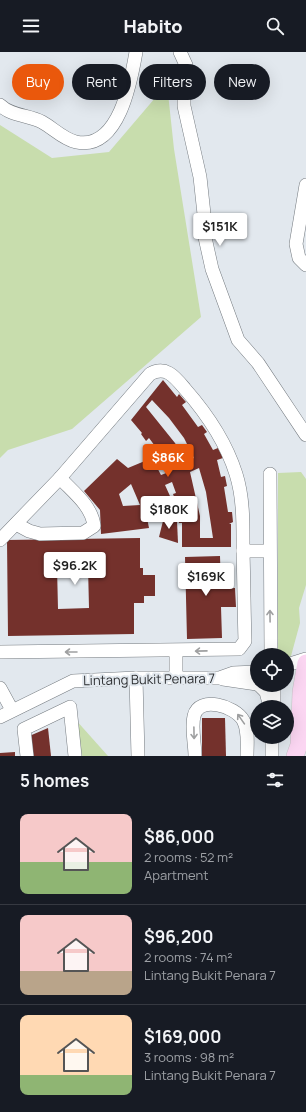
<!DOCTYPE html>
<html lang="en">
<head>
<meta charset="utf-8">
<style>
  body { margin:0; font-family:Manrope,sans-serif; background:#20242c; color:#f1f3f6; height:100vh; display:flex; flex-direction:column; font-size:15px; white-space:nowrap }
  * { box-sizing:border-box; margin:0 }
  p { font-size:13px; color:#9ea1a6 }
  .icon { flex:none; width:22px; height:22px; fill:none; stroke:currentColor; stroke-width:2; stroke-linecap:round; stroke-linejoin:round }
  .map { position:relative; height:704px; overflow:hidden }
  .side { display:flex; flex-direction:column; background:#171b24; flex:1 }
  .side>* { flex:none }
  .guide { position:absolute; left:12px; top:12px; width:282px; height:36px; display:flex; gap:8px }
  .tools { position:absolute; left:250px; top:596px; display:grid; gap:8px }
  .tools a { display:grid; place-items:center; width:44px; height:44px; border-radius:50%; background:#171b24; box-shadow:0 4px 16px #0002; font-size:20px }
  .price { position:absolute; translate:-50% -34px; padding:0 9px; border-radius:4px; background:#fff; color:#222; font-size:13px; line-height:26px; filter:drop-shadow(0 1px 2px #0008) }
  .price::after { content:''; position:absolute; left:50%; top:24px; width:12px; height:9px; margin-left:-6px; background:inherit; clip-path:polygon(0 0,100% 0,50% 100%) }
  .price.active { background:#ea580c; color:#fff }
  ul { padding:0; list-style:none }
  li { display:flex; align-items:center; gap:12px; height:100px; padding:0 20px }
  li+li { border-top:1px solid #363941 }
  li span { display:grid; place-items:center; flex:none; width:112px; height:80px; border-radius:8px; color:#555 }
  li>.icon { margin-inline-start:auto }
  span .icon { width:48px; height:48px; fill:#fffc; stroke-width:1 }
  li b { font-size:17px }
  h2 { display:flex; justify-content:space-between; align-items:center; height:48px; padding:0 20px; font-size:17px }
  .tag { padding:0 14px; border-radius:18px; background:#171b24; box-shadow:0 4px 16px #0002; font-size:14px; line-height:36px }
  .tag.active { background:#ea580c; color:#fff }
  header { display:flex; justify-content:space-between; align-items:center; height:52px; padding:0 20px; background:#171b24; font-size:18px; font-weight:800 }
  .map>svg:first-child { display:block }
  .green { fill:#c8ddad }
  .building { fill:#74312c; fill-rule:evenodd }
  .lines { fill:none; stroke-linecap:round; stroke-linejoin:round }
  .minor-casing { stroke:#757b80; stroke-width:14 }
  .major-casing { stroke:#c3c4c5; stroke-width:18 }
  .minor { stroke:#fff; stroke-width:13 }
  .major { stroke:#fbd6f2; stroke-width:17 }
  .oneway { stroke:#9fa0a1 }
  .labels { text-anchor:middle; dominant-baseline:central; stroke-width:4; stroke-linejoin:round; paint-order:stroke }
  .street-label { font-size:13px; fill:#2a2c2f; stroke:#e2e8ee }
</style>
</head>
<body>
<header><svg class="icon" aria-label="menu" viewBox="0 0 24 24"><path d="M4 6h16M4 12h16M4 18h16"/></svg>Habito<svg class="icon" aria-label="search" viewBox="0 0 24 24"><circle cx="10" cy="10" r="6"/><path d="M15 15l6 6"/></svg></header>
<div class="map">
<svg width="306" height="704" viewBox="0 0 306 704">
  <rect width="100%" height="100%" fill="#e2e8ee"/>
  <g class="green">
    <path d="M167 32 174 97 201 265 72 377 8 398 0 406V73L52 106 109 100Z"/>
    <path d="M301 420 306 427V533L299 556 300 571 291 604 287 606V603H278V421Z"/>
    <path d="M75 667 108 704H79Z"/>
  </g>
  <g class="building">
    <path d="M163 328 177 345 179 342 186 350 182 353 198 375 202 373 207 380 204 382 213 398 218 396 223 406 217 408 221 425 225 424 227 434 224 435 228 460H232L233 470 229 472H231V495H182V471H179V464L182 463 179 449 176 450 173 442 176 441 172 430 165 433 174 453 147 466 149 476 101 482 100 458 84 439 117 407 128 416 152 406 161 423 169 420 161 406 159 407 154 400 158 398 149 386 146 389 141 382 142 381 131 368ZM152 348 169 366 184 386 194 406 186 409 175 391 146 355ZM199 416 206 440 213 486H200V464L190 420ZM131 432 140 453 123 454 119 442Z"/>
    <path d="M164 465 177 469 178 491 159 485Z"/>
    <path d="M140 486V516H143V523H155V544H144V551H134V582L8 584 7 488ZM88 514 89 556 58 557 57 515Z"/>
    <path d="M220 504 221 537 235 536 236 555H221L222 586 187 587 185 505Z"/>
    <path d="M202 666H225L226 704H202Z"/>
    <path d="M48 676 51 704H29L27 685Z"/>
    <path d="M15 700V704H0V701Z"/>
  </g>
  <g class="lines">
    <defs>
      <g id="minor">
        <path d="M180 0 186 13 187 29 184 40V54L200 125 204 162V181L212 217 238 288 258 311 306 383"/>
        <path d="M0 53C11 64 29 63 42 70 53 76 63 87 76 90 119 99 131 29 136 0"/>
        <path d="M306 133 296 192 299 206 306 213"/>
        <path d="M270 422 271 603"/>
        <path d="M16 472 29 479 40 482 83 481 94 474C92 454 73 440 60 426"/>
        <path d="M0 488 60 426 150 322C166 313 175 325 185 337 207 362 226 390 236 422 244 447 243 475 243 501 244 530 244 559 245 589L239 597 0 600"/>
        <path d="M243 499H269"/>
        <path d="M176 599V625"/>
        <path d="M287 613 306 607"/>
        <path d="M136 626 138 704"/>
        <path d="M223 627 257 632"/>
        <path d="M259 633 266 640 270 655"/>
        <path d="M0 636 12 658"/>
        <path d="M274 655V633"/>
        <path d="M0 665 73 629 136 626H219L233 621 257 620"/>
        <path d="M27 704 24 677 70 655 75 704"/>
        <path d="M195 704C195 692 191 676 194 664 199 643 235 654 243 668 249 678 247 693 247 704"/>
        <path d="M272 704V685"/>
      </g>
      <path id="major" d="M295 704 299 693 301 640 306 611"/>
    </defs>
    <use href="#minor" class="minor-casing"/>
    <use href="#major" class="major-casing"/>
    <use href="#minor" class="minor"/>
    <use href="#major" class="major"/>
  </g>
  <defs><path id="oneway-shaft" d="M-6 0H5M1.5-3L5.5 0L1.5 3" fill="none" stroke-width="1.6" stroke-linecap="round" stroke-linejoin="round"/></defs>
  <g class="oneway">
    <use href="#oneway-shaft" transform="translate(270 564) rotate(-91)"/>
    <use href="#oneway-shaft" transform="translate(201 599) rotate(179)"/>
    <use href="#oneway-shaft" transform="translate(71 600) rotate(180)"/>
    <use href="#oneway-shaft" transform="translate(241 667) rotate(-125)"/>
    <use href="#oneway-shaft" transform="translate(194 681) rotate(89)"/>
  </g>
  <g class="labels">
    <g class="street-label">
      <text transform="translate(149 627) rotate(-1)">Lintang Bukit Penara 7</text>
    </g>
  </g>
</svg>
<div class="tools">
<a><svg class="icon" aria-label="locate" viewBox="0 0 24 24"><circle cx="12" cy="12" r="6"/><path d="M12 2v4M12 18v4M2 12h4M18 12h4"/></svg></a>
<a><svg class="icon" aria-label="layers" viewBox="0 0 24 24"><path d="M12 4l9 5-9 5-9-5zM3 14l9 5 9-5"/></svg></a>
</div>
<b class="price" style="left:220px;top:195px">$151K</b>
<b class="price active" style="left:168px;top:426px">$86K</b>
<b class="price" style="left:169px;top:478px">$180K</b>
<b class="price" style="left:75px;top:534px">$96.2K</b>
<b class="price" style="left:206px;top:545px">$169K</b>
<div class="guide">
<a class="tag active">Buy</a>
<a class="tag">Rent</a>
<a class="tag">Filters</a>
<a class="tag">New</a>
</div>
</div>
<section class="side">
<h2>5 homes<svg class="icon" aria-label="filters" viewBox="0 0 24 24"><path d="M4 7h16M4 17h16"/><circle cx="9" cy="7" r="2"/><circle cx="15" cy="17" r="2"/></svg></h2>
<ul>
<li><span style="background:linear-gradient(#f6c9c9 60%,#8fb573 0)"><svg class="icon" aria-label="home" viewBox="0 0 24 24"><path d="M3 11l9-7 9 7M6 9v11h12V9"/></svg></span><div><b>$86,000</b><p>2 rooms · 52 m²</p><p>Apartment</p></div></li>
<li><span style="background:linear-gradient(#f6c9c9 70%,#b9a48a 0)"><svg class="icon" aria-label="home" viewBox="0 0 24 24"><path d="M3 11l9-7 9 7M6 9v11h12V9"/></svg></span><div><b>$96,200</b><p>2 rooms · 74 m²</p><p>Lintang Bukit Penara 7</p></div></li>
<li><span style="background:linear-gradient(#ffd9b3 75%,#8fb573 0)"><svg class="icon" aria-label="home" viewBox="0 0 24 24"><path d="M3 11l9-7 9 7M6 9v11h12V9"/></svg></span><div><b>$169,000</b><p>3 rooms · 98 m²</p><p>Lintang Bukit Penara 7</p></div></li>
</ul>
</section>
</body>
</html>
